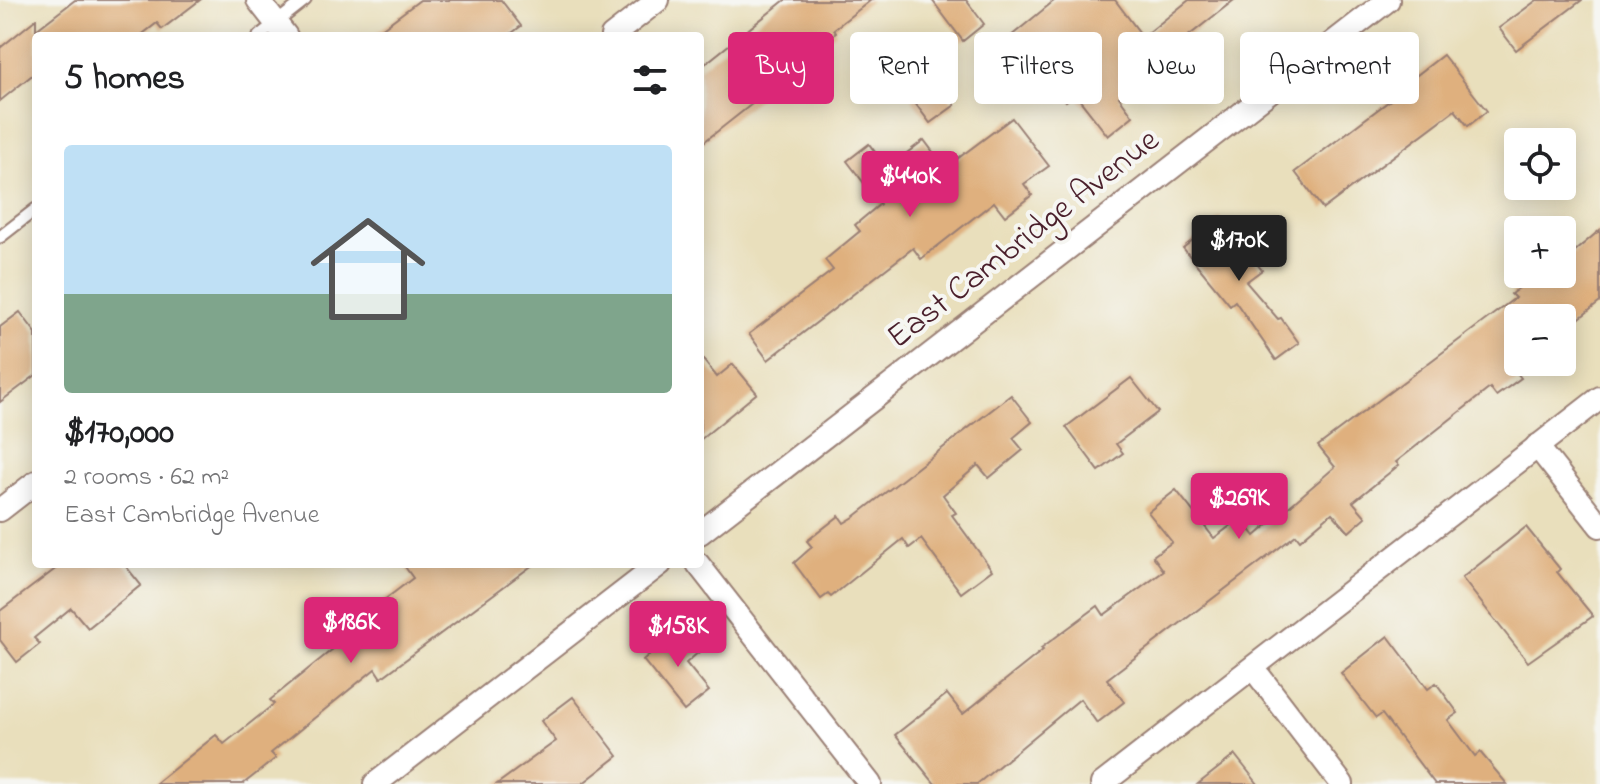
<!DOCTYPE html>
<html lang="en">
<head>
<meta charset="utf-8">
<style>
  body { margin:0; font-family:"Indie Flower",sans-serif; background:#f2f2f2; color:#202124; height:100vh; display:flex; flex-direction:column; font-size:30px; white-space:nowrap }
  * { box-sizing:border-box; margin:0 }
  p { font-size:26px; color:#757577 }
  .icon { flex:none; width:44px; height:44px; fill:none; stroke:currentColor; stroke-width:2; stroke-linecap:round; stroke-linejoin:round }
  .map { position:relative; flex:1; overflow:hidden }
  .drawer { position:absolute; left:32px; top:32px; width:672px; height:536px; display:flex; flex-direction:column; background:#fff; border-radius:8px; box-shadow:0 4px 20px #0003 }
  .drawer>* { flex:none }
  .guide { position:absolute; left:728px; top:32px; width:752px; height:72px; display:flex; gap:16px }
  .buttons { position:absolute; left:1504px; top:128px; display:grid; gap:16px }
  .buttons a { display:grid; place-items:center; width:72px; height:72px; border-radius:8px; background:#fff; box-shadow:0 4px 20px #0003; font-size:40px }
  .price { position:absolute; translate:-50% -68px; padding:0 18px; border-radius:8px; background:#db2777; color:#fff; font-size:26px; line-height:52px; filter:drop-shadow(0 2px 4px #0008) }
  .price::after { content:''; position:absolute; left:50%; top:48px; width:24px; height:18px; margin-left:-12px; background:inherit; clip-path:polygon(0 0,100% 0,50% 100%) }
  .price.on { background:#222; color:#fff }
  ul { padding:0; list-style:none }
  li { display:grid; align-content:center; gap:16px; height:424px; padding:0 32px }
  li span { display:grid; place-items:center; height:248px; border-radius:8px; color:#555 }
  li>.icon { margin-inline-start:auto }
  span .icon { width:144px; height:144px; fill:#fffc; stroke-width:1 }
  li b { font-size:34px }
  h2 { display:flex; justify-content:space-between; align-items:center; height:96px; padding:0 32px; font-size:34px }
  .tag { padding:0 28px; border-radius:8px; background:#fff; box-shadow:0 4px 20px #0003; font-size:28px; line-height:72px }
  .tag.on { background:#db2777; color:#fff }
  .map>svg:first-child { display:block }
  .building { fill:#dfb07e }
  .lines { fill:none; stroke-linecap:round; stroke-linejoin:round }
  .service-casing { stroke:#9a7f74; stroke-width:15 }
  .minor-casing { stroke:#9a7f74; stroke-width:26 }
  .service { stroke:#fff; stroke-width:11 }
  .minor { stroke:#fff; stroke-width:22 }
  .labels { text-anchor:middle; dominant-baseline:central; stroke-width:8; stroke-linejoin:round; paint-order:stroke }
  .street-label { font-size:34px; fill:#4a1f2b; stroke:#f6f6f2 }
</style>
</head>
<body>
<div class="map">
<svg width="1600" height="784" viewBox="0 0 1600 784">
  <rect width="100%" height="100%" fill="#f6f6f2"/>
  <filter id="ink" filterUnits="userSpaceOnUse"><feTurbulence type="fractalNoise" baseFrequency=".0125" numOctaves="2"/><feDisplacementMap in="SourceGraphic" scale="16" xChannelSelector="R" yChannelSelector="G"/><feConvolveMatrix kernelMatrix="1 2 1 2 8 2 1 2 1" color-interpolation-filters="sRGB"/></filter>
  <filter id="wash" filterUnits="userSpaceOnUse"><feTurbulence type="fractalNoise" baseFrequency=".006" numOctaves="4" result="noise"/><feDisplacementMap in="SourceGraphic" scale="32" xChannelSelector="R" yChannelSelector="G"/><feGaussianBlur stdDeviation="1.8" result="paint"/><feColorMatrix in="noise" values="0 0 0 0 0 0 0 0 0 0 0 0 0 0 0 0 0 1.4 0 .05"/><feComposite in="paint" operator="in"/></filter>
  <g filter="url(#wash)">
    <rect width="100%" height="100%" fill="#e9dfbc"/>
    <g id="blocks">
      <g class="building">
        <path d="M75 0H200L162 29 157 23 140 36H36V72L0 101V48L36 19V30Z"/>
        <path d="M420 0H501L521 26 508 36H372Z"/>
        <path d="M785 0H871L834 29 836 33 767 85 771 89 700 145V68Z"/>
        <path d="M932 0H966L984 24 963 41Z"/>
        <path d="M1055 0H1115L1143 37 1189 0H1234L1172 49 1174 52 1119 97 1133 116 1108 136 1075 94 1066 101 1036 64 1022 75 999 46Z"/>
        <path d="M1537 0H1582L1516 50 1499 28Z"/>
        <path d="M1443 55 1487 111 1468 126 1455 110 1323 209 1295 172 1393 98 1390 96Z"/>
        <path d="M937 81 955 105 930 123 912 99Z"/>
        <path d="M1012 118 1049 166 1024 184 1032 195 1005 216 994 202 921 259 913 248 768 360 749 334 833 270 825 260 860 231 855 225 880 204 847 161 869 144 887 168 924 140 945 168Z"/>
        <path d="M1220 218 1262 270 1246 282 1278 319 1281 318 1299 343 1276 360 1235 301 1230 305 1183 248Z"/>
        <path d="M1600 230V302L1562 332V318H1518V365L1514 369 1521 378 1496 396 1490 388 1396 462 1399 465 1353 502 1366 517 1349 532 1332 513 1300 540 1296 535 1107 679 1124 702 1097 723 1080 699 977 784H935L895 735 947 694 963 714 1043 650 1041 648 1098 606 1104 615 1164 571 1153 556 1172 542 1148 512 1176 490 1214 538 1241 518 1255 536 1335 467 1318 446 1515 298 1511 294 1537 274H1562V262Z"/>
        <path d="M20 312 36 333V375L0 402V327Z"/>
        <path d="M700 356 717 377 733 364 757 393 700 440Z"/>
        <path d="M1131 378 1158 412 1116 444 1123 453 1099 471 1066 427Z"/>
        <path d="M1011 395 1032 422 1013 438 1023 450 989 478 978 465 943 495 956 513 952 515 992 570 961 593 921 539 909 548 903 539 831 597 828 594 821 599 794 563 812 547 807 541 839 516 844 523 854 517Z"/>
        <path d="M1526 527 1560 569 1557 572 1593 616 1528 662 1462 578Z"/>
        <path d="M62 564H124L141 585 88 628 71 608 34 638 40 644 17 662 0 640V611Z"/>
        <path d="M403 564H534L381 678 375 669 271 753 276 758 243 784H155L216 735 224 744 274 704 270 700 349 636 345 630 413 578Z"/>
        <path d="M682 628 700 651 686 663 709 691 684 711 643 660Z"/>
        <path d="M1388 636 1428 689 1436 683 1458 713 1448 720 1475 756 1480 752 1507 784H1435L1382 714 1376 718 1341 673Z"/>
        <path d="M573 697 618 756 582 784H497L556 741 541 721Z"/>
        <path d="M1235 755 1258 784H1198Z"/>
      </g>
    </g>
  </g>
  <g filter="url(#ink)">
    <use href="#blocks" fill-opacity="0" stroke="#9a7f74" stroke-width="2"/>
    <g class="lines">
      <defs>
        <g id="service">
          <path d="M259 36 305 0"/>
          <path d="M0 237 36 209"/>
        </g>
        <g id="minor">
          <path d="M258 0 286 36"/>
          <path d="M612 36 658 0"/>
          <path d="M1537 446 1600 526"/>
          <path d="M0 510 36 482"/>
          <path d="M700 533 1388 0"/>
          <path d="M698 564 870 784"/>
          <path d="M1253 668 1342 784"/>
          <path d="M375 784 660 564"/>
          <path d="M1102 784 1600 398"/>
        </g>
      </defs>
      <use href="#service" class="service-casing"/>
      <use href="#minor" class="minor-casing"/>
      <use href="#service" class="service"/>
      <use href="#minor" class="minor"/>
    </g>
  </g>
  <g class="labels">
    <g class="street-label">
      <text transform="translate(1024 240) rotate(-38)">East Cambridge Avenue</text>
    </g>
  </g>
</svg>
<div class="buttons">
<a><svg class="icon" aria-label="locate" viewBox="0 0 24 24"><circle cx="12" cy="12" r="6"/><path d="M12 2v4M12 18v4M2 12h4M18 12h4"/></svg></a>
<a>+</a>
<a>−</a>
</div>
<b class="price" style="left:910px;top:219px">$440K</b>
<b class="price on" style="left:1239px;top:283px">$170K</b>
<b class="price" style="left:1239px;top:541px">$269K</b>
<b class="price" style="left:351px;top:665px">$186K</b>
<b class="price" style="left:678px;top:669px">$158K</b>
<div class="guide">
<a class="tag on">Buy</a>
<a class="tag">Rent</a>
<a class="tag">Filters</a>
<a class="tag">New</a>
<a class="tag">Apartment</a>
</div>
<section class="drawer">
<h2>5 homes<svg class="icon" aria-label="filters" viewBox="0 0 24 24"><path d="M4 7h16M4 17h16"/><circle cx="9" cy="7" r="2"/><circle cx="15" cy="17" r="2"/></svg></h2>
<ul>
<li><span style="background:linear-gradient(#bfe0f5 60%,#7fa58c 0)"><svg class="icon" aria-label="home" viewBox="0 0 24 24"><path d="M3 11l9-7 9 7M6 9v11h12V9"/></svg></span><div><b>$170,000</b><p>2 rooms · 62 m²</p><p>East Cambridge Avenue</p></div></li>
</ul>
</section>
</div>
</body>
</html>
